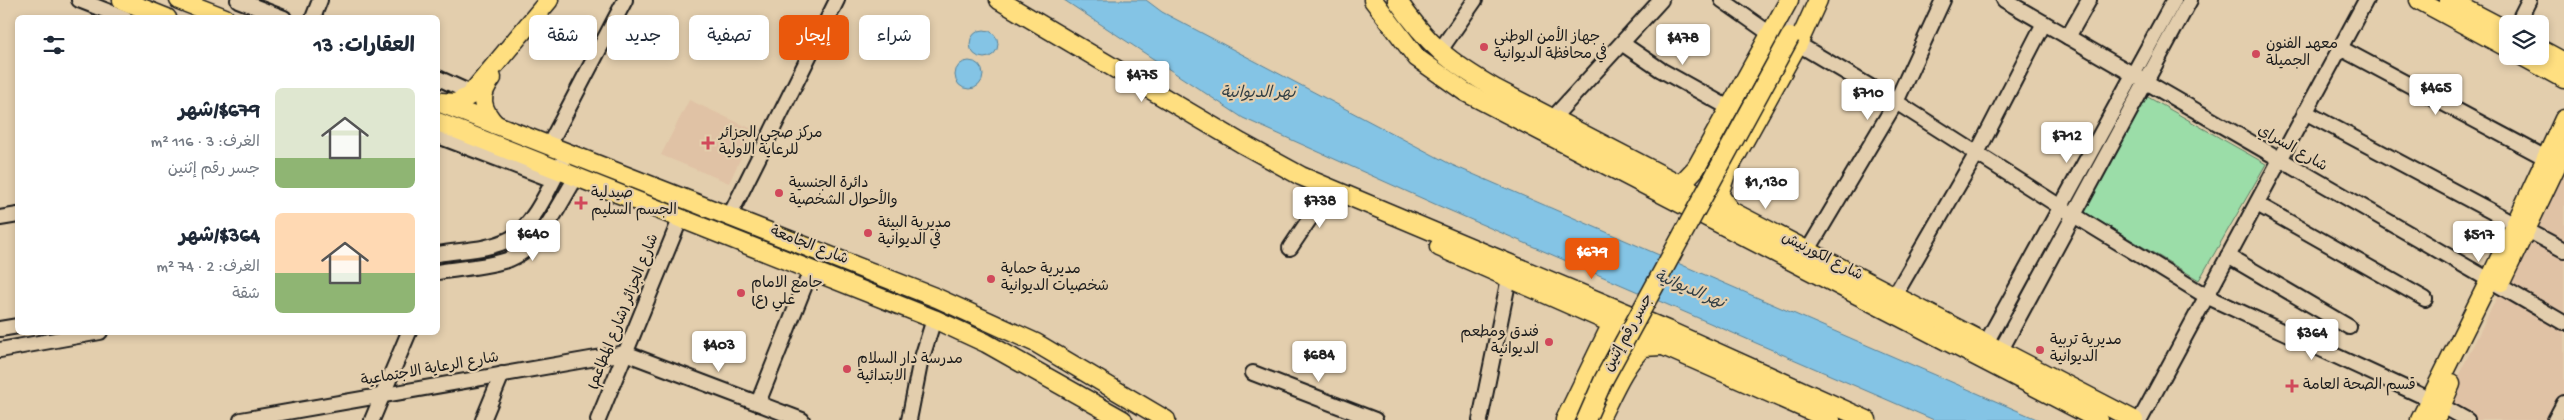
<!DOCTYPE html>
<html lang="ar">
<head>
<meta charset="utf-8">
<style>
  body { margin:0; font-family:"Gochi Hand","Playpen Sans Arabic",sans-serif; background:#f6f6f7; color:#1f2937; direction:rtl; height:100vh; display:flex; flex-direction:column; font-size:19px; white-space:nowrap }
  * { box-sizing:border-box; margin:0 }
  p { font-size:16px; color:#747a83 }
  .icon { flex:none; width:28px; height:28px; fill:none; stroke:currentColor; stroke-width:2; stroke-linecap:round; stroke-linejoin:round }
  .map { position:relative; flex:1; overflow:hidden; direction:ltr }
  .side { position:absolute; left:15px; top:15px; width:425px; height:320px; display:flex; flex-direction:column; background:#fff; border-radius:8px; box-shadow:0 2px 8px #0003; direction:rtl }
  .side>* { flex:none }
  .banner { position:absolute; left:455px; top:15px; width:475px; height:45px; direction:rtl; display:flex; gap:10px }
  .tools { position:absolute; left:2499px; top:15px; display:grid; gap:10px }
  .tools a { display:grid; place-items:center; width:50px; height:50px; border-radius:8px; background:#fff; box-shadow:0 2px 8px #0003; font-size:25px }
  .price { position:absolute; translate:-50% -42px; padding:0 11px; border-radius:5px; background:#fff; color:#222; font-size:16px; line-height:32px; filter:drop-shadow(0 1px 2px #0008) }
  .price::after { content:''; position:absolute; left:50%; top:30px; width:15px; height:11px; margin-left:-8px; background:inherit; clip-path:polygon(0 0,100% 0,50% 100%) }
  .price.active { background:#ea580c; color:#fff }
  ul { padding:0; list-style:none }
  li { display:flex; align-items:center; gap:15px; height:125px; padding:0 25px }
  li span { display:grid; place-items:center; flex:none; width:140px; height:100px; border-radius:8px; color:#555 }
  li>.icon { margin-inline-start:auto }
  span .icon { width:60px; height:60px; fill:#fffc; stroke-width:1 }
  li b { font-size:21px }
  h2 { display:flex; justify-content:space-between; align-items:center; height:60px; padding:0 25px; font-size:21px }
  .chip { padding:0 18px; border-radius:8px; background:#fff; box-shadow:0 2px 8px #0003; font-size:18px; line-height:45px }
  .chip.active { background:#ea580c; color:#fff }
  .map>svg:first-child { display:block }
  .built { fill:#e0c2a5 }
  .green { fill:#9bdda8; stroke:#5c7c62 }
  .water { fill:#84c4e5; stroke:#5a8195 }
  .lines { fill:none; stroke-linecap:round; stroke-linejoin:round }
  .minor-casing { stroke:#1c1c1c; stroke-width:18 }
  .major-casing { stroke:#1c1c1c; stroke-width:21 }
  .minor { stroke:#e3cead; stroke-width:14 }
  .major { stroke:#ffdf80; stroke-width:18 }
  .major-bridge-casing { stroke:#1c1c1c; stroke-width:21; stroke-linecap:butt }
  .major-bridge { stroke:#ffdf80; stroke-width:18 }
  .poi-dot { fill:#d1495b; stroke:#e3cead; stroke-width:2 }
  .labels { text-anchor:middle; dominant-baseline:central; stroke-width:4.5; stroke-linejoin:round; paint-order:stroke }
  .poi-label { font-size:15px; fill:#1c1c1c; stroke:#e3cead; text-anchor:start }
  .street-label { font-size:15px; fill:#1c1c1c; stroke:#e3cead }
  .water-label { font-size:16px; font-style:italic; fill:#313e44; stroke:#e3cead }
</style>
</head>
<body>
<div class="map">
<svg width="2564" height="420" viewBox="0 0 2564 420">
  <rect width="100%" height="100%" fill="#e3cead"/>
  <filter id="ink" filterUnits="userSpaceOnUse"><feTurbulence type="fractalNoise" baseFrequency=".02" numOctaves="2"/><feDisplacementMap in="SourceGraphic" scale="10" xChannelSelector="R" yChannelSelector="G"/><feConvolveMatrix kernelMatrix="1 2 1 2 8 2 1 2 1" color-interpolation-filters="sRGB"/></filter>
  <g filter="url(#ink)">
    <g class="built">
      <path d="M689 100 754 130 729 183 661 155Z"/>
      <path d="M2564 161V420H2475L2445 403Z"/>
    </g>
    <path class="green" d="M2139 92 2266 164 2199 280 2081 210Z"/>
    <g class="water">
      <path d="M1064 0H1146L1162 12 1452 165 2039 420H1934L1437 205 1243 118Z"/>
      <circle cx="984" cy="44" r="14"/>
      <circle cx="969" cy="75" r="14"/>
    </g>
    <g class="lines">
      <defs>
        <g id="minor">
          <path d="M79 0 125 18"/>
          <path d="M238 0 284 18"/>
          <path d="M1722 0 1769 33"/>
          <path d="M2004 0 2564 323"/>
          <path d="M313 18 320 0"/>
          <path d="M2517 24 2529 0"/>
          <path d="M2068 37 2089 0"/>
          <path d="M1623 44 1661 70 1731 109"/>
          <path d="M1798 44 1896 102 2059 206 2206 296 2431 400 2467 420"/>
          <path d="M2340 48 2546 158"/>
          <path d="M1439 52 1475 0"/>
          <path d="M438 78 471 93"/>
          <path d="M2305 112 2564 250"/>
          <path d="M1553 118 1661 0"/>
          <path d="M438 136 553 180"/>
          <path d="M549 145 625 0"/>
          <path d="M2257 204 2425 299"/>
          <path d="M730 215 837 0"/>
          <path d="M0 218 18 215"/>
          <path d="M1290 248 1327 193"/>
          <path d="M1808 250 1896 102 1943 0"/>
          <path d="M438 254C461 250 489 250 510 239 535 226 554 177 568 152"/>
          <path d="M2228 256 2349 327"/>
          <path d="M438 272C461 268 488 267 510 259 542 246 559 204 577 176"/>
          <path d="M1895 295 1977 153 2044 23"/>
          <path d="M0 329 18 326"/>
          <path d="M1986 343 2174 0"/>
          <path d="M0 350 100 332"/>
          <path d="M2001 350 2190 0"/>
          <path d="M1253 373 1375 420"/>
          <path d="M758 403 811 270"/>
          <path d="M241 420 625 353 802 420"/>
          <path d="M372 420 409 332"/>
          <path d="M483 420 502 374"/>
          <path d="M598 420 681 217"/>
          <path d="M909 420 920 364 934 319"/>
          <path d="M1480 420 1509 278"/>
          <path d="M2140 420 2366 0"/>
          <path d="M2555 420 2564 403"/>
        </g>
        <g id="major">
          <path d="M122 0 167 18"/>
          <path d="M179 0 225 18"/>
          <path d="M999 0 1241 143 1301 176 1667 330 1867 420"/>
          <path d="M1373 0 1417 58 1465 92 2099 420"/>
          <path d="M1397 0C1428 45 1449 62 1496 89L2134 420"/>
          <path d="M2419 0 2508 48"/>
          <path d="M2449 0 2508 31"/>
          <path d="M2540 49 2564 62"/>
          <path d="M2522 56 2564 79"/>
          <path d="M492 78C478 96 481 109 496 125"/>
          <path d="M438 102 937 298 1036 343 1166 420"/>
          <path d="M441 102 456 103 469 96 549 0"/>
          <path d="M438 122 934 319 986 343 1123 420"/>
          <path d="M1682 183 1696 168 1789 0"/>
          <path d="M1730 210 1719 194 1726 174 1798 44 1818 0"/>
          <path d="M1439 247 1831 420"/>
          <path d="M2501 282 2564 150"/>
          <path d="M1565 420 1616 315"/>
          <path d="M1599 420C1612 395 1623 366 1643 347L1661 346"/>
          <path d="M2420 420 2489 281 2564 119"/>
          <path d="M2435 420 2451 384"/>
        </g>
      </defs>
      <use href="#minor" class="minor-casing"/>
      <use href="#major" class="major-casing"/>
      <use href="#minor" class="minor"/>
      <use href="#major" class="major"/>
      <defs>
        <path id="major-bridge" d="M1586 420 1604 379 1790 37"/>
      </defs>
      <use href="#major-bridge" class="major-bridge-casing"/>
      <use href="#major-bridge" class="major-bridge"/>
    </g>
  </g>
  <g class="poi-dot">
    <circle cx="1484" cy="47" r="5"/>
    <circle cx="2256" cy="54" r="5"/>
    <path d="M705.5 135.5h5v5h5v5h-5v5h-5v-5h-5v-5h5z"/>
    <circle cx="779" cy="193" r="5"/>
    <path d="M578.5 195.5h5v5h5v5h-5v5h-5v-5h-5v-5h5z"/>
    <circle cx="868" cy="233" r="5"/>
    <circle cx="991" cy="279" r="5"/>
    <circle cx="741" cy="293" r="5"/>
    <circle cx="1549" cy="342" r="5"/>
    <circle cx="2040" cy="350" r="5"/>
    <circle cx="847" cy="369" r="5"/>
    <path d="M2289.5 378.5h5v5h5v5h-5v5h-5v-5h-5v-5h5z"/>
  </g>
  <g class="labels">
    <g class="poi-label">
      <text x="1494" y="38">جهاز الأمن الوطني<tspan x="1494" dy="17">في محافظة الديوانية</tspan></text>
      <text x="2266" y="45">معهد الفنون<tspan x="2266" dy="17">الجميلة</tspan></text>
      <text x="719" y="134">مركز صحي الجزائر<tspan x="719" dy="17">للرعاية الاولية</tspan></text>
      <text x="789" y="184">دائرة الجنسية<tspan x="789" dy="17">والأحوال الشخصية</tspan></text>
      <text x="591" y="194">صيدلية<tspan x="591" dy="17">الجسم السليم</tspan></text>
      <text x="878" y="224">مديرية البيئة<tspan x="878" dy="17">في الديوانية</tspan></text>
      <text x="1001" y="270">مديرية حماية<tspan x="1001" dy="17">شخصيات الديوانية</tspan></text>
      <text x="751" y="284">جامع الامام<tspan x="751" dy="17">علي (ع)</tspan></text>
      <text x="1539" y="333" text-anchor="end">فندق ومطعم<tspan x="1539" dy="17">الديوانية</tspan></text>
      <text x="2050" y="341">مديرية تربية<tspan x="2050" dy="17">الديوانية</tspan></text>
      <text x="857" y="360">مدرسة دار السلام<tspan x="857" dy="17">الابتدائية</tspan></text>
      <text x="2303" y="386">قسم الصحة العامة</text>
    </g>
    <g class="street-label">
      <text transform="translate(2292 149) rotate(30)">شارع السراي</text>
      <text transform="translate(809 246) rotate(21)">شارع الجامعة</text>
      <text transform="translate(1822 257) rotate(27)">شارع الكورنيش</text>
      <text transform="translate(624 312) rotate(-68)">شارع الجزائر (شارع المطاعم)</text>
      <text transform="translate(1629 333) rotate(-61)">جسر رقم إثنين</text>
      <text transform="translate(430 370) rotate(-10)">شارع الرعاية الاجتماعية</text>
    </g>
    <g class="water-label">
      <text x="1258" y="94">نهر الديوانية</text>
      <text transform="translate(1689 291) rotate(23)">نهر الديوانية</text>
    </g>
  </g>
</svg>
<div class="tools">
<a><svg class="icon" aria-label="layers" viewBox="0 0 24 24"><path d="M12 4l9 5-9 5-9-5zM3 14l9 5 9-5"/></svg></a>
</div>
<b class="price" style="left:1683px;top:66px">$478</b>
<b class="price" style="left:1142px;top:103px">$475</b>
<b class="price" style="left:2436px;top:116px">$465</b>
<b class="price" style="left:1868px;top:121px">$710</b>
<b class="price" style="left:2067px;top:164px">$712</b>
<b class="price" style="left:1766px;top:210px">$1,130</b>
<b class="price" style="left:1320px;top:229px">$738</b>
<b class="price" style="left:533px;top:262px">$640</b>
<b class="price" style="left:2479px;top:263px">$517</b>
<b class="price active" style="left:1592px;top:280px">$679</b>
<b class="price" style="left:2312px;top:361px">$364</b>
<b class="price" style="left:719px;top:373px">$403</b>
<b class="price" style="left:1319px;top:383px">$684</b>
<div class="banner">
<a class="chip">شراء</a>
<a class="chip active">إيجار</a>
<a class="chip">تصفية</a>
<a class="chip">جديد</a>
<a class="chip">شقة</a>
</div>
<section class="side">
<h2>العقارات: 13<svg class="icon" aria-label="filters" viewBox="0 0 24 24"><path d="M4 7h16M4 17h16"/><circle cx="9" cy="7" r="2"/><circle cx="15" cy="17" r="2"/></svg></h2>
<ul>
<li><span style="background:linear-gradient(#dfe7d0 70%,#8fb573 0)"><svg class="icon" aria-label="home" viewBox="0 0 24 24"><path d="M3 11l9-7 9 7M6 9v11h12V9"/></svg></span><div><b>$679/شهر</b><p>الغرف: 3 · 116 m²</p><p>جسر رقم إثنين</p></div></li>
<li><span style="background:linear-gradient(#ffd9b3 60%,#8fb573 0)"><svg class="icon" aria-label="home" viewBox="0 0 24 24"><path d="M3 11l9-7 9 7M6 9v11h12V9"/></svg></span><div><b>$364/شهر</b><p>الغرف: 2 · 74 m²</p><p>شقة</p></div></li>
</ul>
</section>
</div>
</body>
</html>
